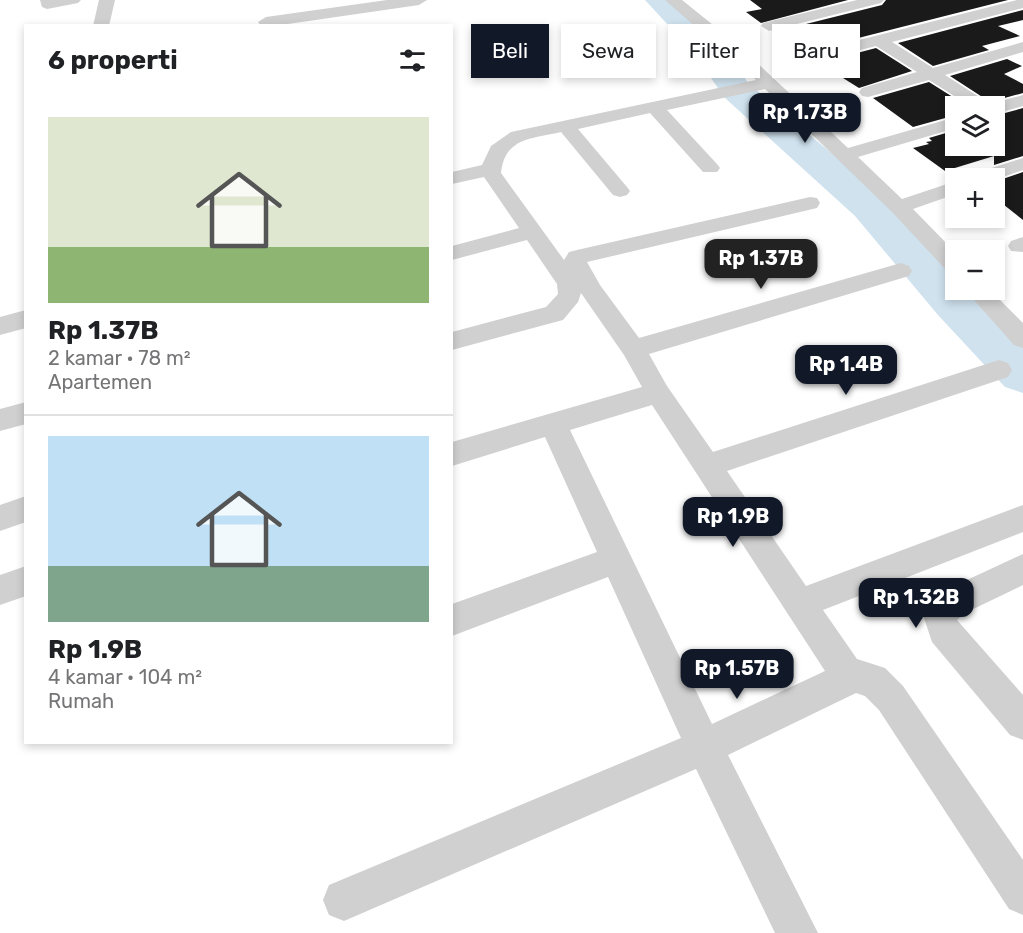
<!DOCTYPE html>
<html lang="id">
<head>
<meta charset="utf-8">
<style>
  body { margin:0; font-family:Rubik,sans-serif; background:#f6f6f6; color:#202124; height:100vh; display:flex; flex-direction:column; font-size:22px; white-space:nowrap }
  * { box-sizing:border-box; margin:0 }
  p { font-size:20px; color:#757577 }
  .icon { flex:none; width:33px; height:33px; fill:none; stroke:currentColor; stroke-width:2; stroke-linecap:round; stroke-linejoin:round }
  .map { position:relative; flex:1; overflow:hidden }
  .drawer { position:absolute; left:24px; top:24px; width:429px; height:720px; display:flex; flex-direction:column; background:#fff; border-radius:0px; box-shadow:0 3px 9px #0003 }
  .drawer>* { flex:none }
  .hud { position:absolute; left:471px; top:24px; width:462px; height:54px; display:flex; gap:12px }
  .buttons { position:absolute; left:945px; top:96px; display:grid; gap:12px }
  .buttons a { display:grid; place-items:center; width:60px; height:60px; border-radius:0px; background:#fff; box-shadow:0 3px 9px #0003; font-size:30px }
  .price { position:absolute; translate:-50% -51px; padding:0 14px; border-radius:12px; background:#111827; color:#fff; font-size:20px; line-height:39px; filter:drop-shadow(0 2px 3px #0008) }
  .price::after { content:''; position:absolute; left:50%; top:36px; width:18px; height:14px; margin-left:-9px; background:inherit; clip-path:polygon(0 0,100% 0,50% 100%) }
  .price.on { background:#222; color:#fff }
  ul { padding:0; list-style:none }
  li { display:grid; align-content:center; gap:12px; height:318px; padding:0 24px }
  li+li { border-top:2px solid #e0e0e0 }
  li span { display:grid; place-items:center; height:186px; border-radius:0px; color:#555 }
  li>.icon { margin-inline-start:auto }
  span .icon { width:108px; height:108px; fill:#fffc; stroke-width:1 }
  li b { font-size:26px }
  h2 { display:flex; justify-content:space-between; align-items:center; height:72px; padding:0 24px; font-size:26px }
  .pill { padding:0 21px; border-radius:0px; background:#fff; box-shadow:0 3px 9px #0003; font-size:21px; line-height:54px }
  .pill.on { background:#111827; color:#fff }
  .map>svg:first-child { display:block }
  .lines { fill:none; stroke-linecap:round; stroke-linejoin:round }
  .river { fill:#cfe2ee; fill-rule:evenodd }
  .building { fill:#1a1a1a }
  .street { fill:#d0d0d0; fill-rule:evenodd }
</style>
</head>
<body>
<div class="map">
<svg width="1023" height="933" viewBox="0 0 1023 933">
  <rect width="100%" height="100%" fill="#fff"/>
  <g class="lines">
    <path class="river" d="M645 0H677L716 37 749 84 885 198 956 274V290H970L1023 341V393L1005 387 938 315 855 216 725 98 692 51Z"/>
  </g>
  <g class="building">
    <path d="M750 0H848L761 23 746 12 762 9Z"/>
    <path d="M886 0H1008L807 51 805 53 774 32 882 5Z"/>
    <path d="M1023 10V20L998 26 1020 36 982 46 989 50 933 66 898 43Z"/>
    <path d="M876 48 912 71 859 88 819 63Z"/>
    <path d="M1007 59 1022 66 1004 74 1023 84V93L990 102 950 76Z"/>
    <path d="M929 82 967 106H956V115L913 127 873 98Z"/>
    <path d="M1023 108V156L994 165V156L945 171 913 148 929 144 926 142 932 141 929 138 956 130V146H994V116Z"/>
    <path d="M1023 172V220L994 197V182Z"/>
  </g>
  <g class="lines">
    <g class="street">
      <path d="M40 0H81L78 3 47 9 42 7Z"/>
      <path d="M99 0H115L109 26H93Z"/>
      <path d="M387 0H427L419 5 274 26H261L258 22 266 17Z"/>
      <path d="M665 0H682L738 45 848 148 956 117V128L858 157 902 199 956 181V194L913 209 956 253V275L948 272 892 212 765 89 667 110 717 164 720 168 717 172H703L650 113 578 129 627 187 630 191 627 195 620 197 613 195 561 132C532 139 505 137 501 173L564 260 569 252 577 250 810 197 817 198 820 203 817 208 587 262 600 285 639 338 901 263 909 266 912 271 909 276 649 354 667 386 713 452 999 360 1008 363 1012 370 1008 377 727 471 806 586 1023 505V532L823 610 857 659 885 668 903 686 1023 860V915L1009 909 879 710 865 696 856 693 728 755 818 933H775L696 769 344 921 329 915 323 900 329 885 681 738 608 577 452 636V604L597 552 545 437 452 466V442L642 387 624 355 581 293 578 302 563 320 452 350V332L546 307 558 294 557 284 527 240 452 260V246L519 228 484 177 452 184V172L482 165 491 146 511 132 756 80ZM652 405 825 671 712 724 570 430Z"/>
      <path d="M857 0H884L881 3 769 31 761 26 763 23Z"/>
      <path d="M1017 0H1023V8L892 42 933 68 1023 42V52L945 75 990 104 1023 95V106L994 114V106H970L929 80 868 97 862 96 859 92 862 88 917 72 876 46 814 62 806 57 808 53Z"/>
      <path d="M1023 158V170L994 180 970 178 973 174Z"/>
      <path d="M1023 237V252L1011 251 1008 246 1011 241Z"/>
      <path d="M965 290H990L1023 323V348L1014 345Z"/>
      <path d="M26 310V328L0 335V317Z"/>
      <path d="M26 402V424L0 431V409Z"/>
      <path d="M26 496V522L0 531V505Z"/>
      <path d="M1023 554V585L963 614 957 620 1023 695V740L1010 735 932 642 923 615 927 604 941 592Z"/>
      <path d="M26 566V596L0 605V575Z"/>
    </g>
  </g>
</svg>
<div class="buttons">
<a><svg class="icon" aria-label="layers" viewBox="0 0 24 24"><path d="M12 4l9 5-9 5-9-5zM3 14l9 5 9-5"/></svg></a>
<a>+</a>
<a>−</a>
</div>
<b class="price" style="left:805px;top:144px">Rp 1.73B</b>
<b class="price on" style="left:761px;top:290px">Rp 1.37B</b>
<b class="price" style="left:846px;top:396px">Rp 1.4B</b>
<b class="price" style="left:733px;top:548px">Rp 1.9B</b>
<b class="price" style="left:916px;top:629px">Rp 1.32B</b>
<b class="price" style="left:737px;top:700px">Rp 1.57B</b>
<div class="hud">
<a class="pill on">Beli</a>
<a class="pill">Sewa</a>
<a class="pill">Filter</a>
<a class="pill">Baru</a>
</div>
<section class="drawer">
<h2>6 properti<svg class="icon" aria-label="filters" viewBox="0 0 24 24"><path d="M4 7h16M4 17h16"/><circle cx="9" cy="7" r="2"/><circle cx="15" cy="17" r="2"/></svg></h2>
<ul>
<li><span style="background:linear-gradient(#dfe7d0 70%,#8fb573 0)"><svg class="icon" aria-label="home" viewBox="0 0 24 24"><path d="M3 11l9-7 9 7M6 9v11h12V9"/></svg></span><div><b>Rp 1.37B</b><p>2 kamar · 78 m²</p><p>Apartemen</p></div></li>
<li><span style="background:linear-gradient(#bfe0f5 70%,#7fa58c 0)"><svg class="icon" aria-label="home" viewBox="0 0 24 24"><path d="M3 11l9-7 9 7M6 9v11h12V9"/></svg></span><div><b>Rp 1.9B</b><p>4 kamar · 104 m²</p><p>Rumah</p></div></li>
</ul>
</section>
</div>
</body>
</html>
